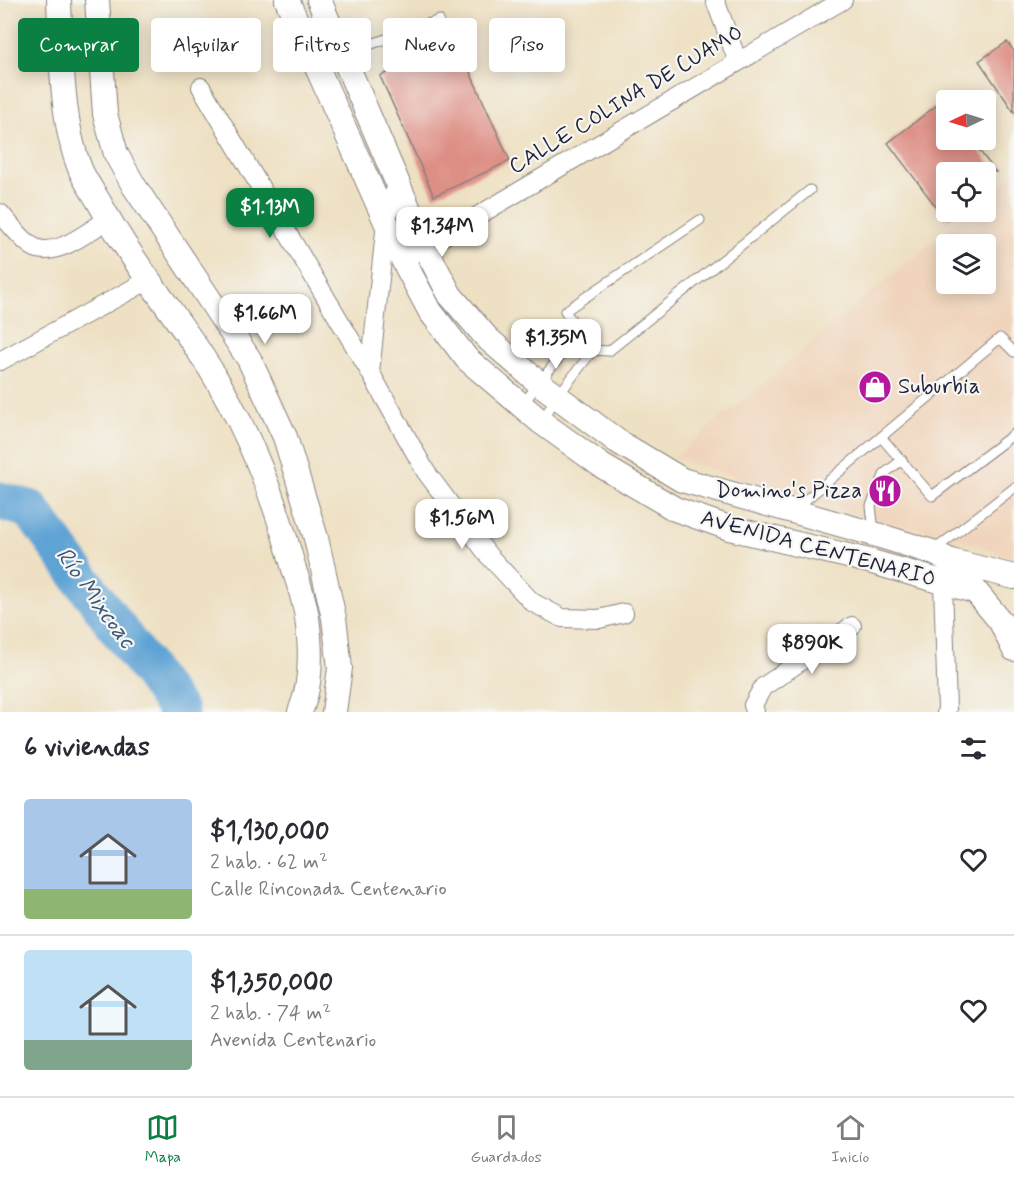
<!DOCTYPE html>
<html lang="es">
<head>
<meta charset="utf-8">
<style>
  body { margin:0; font-family:Mynerve,sans-serif; background:#f7f7f7; color:#2b2b33; height:100vh; display:flex; flex-direction:column; font-size:22px; white-space:nowrap }
  * { box-sizing:border-box; margin:0 }
  p { font-size:20px; color:#7c7c81 }
  .icon { flex:none; width:33px; height:33px; fill:none; stroke:currentColor; stroke-width:2; stroke-linecap:round; stroke-linejoin:round }
  .map { position:relative; height:712px; overflow:hidden }
  .drawer { display:flex; flex-direction:column; background:#fff; flex:1 }
  .drawer>* { flex:none }
  .top-card { position:absolute; left:18px; top:18px; width:600px; height:54px; display:flex; gap:12px }
  .needle { width:39px; rotate:266deg }
  .controls { position:absolute; left:936px; top:90px; display:grid; gap:12px }
  .controls a { display:grid; place-items:center; width:60px; height:60px; border-radius:6px; background:#fff; box-shadow:0 3px 15px #0003; font-size:30px }
  .price { position:absolute; translate:-50% -51px; padding:0 14px; border-radius:12px; background:#fff; color:#222; font-size:20px; line-height:39px; filter:drop-shadow(0 2px 3px #0008) }
  .price::after { content:''; position:absolute; left:50%; top:36px; width:18px; height:14px; margin-left:-9px; background:inherit; clip-path:polygon(0 0,100% 0,50% 100%) }
  .price.selected { background:#0b8043; color:#fff }
  ul { padding:0; list-style:none }
  li { display:flex; align-items:center; gap:18px; height:150px; padding:0 24px }
  li+li { border-top:2px solid #e1e1e2 }
  li span { display:grid; place-items:center; flex:none; width:168px; height:120px; border-radius:6px; color:#555 }
  li>.icon { margin-inline-start:auto }
  span .icon { width:72px; height:72px; fill:#fffc; stroke-width:1 }
  li b { font-size:26px }
  h2 { display:flex; justify-content:space-between; align-items:center; height:72px; padding:0 24px; font-size:26px }
  .tag { padding:0 21px; border-radius:6px; background:#fff; box-shadow:0 3px 15px #0003; font-size:21px; line-height:54px }
  .tag.selected { background:#0b8043; color:#fff }
  .dock { display:flex; justify-content:space-around; align-items:center; height:84px; border-top:2px solid #e1e1e2; background:#fff; font-size:16px; color:#7c7c81 }
  .dock a { display:grid; justify-items:center; gap:3px }
  .dock .selected { color:#0b8043 }
  .map>svg:first-child { display:block }
  .built { fill:#f0d5bc; fill-rule:evenodd }
  .lines { fill:none; stroke-linecap:round; stroke-linejoin:round }
  .river { stroke:#5ea3d4; stroke-width:39 }
  .building { fill:#de8f85 }
  .lane-casing { stroke:#88817e; stroke-width:11 }
  .street-casing { stroke:#88817e; stroke-width:20 }
  .secondary-casing { stroke:#88817e; stroke-width:26 }
  .lane { stroke:#fff; stroke-width:9 }
  .street { stroke:#fff; stroke-width:18 }
  .secondary { stroke:#fff; stroke-width:24 }
  .labels { text-anchor:middle; dominant-baseline:central; stroke-width:4.5; stroke-linejoin:round; paint-order:stroke }
  .street-label { font-size:22px; fill:#22223b; stroke:#f6f6f2 }
  .poi-label { font-size:22px; fill:#22223b; stroke:#f6f6f2; text-anchor:start }
  .water-label { font-size:24px; font-style:italic; fill:#3a5678; stroke:#f6f6f2 }
</style>
</head>
<body>
<div class="map">
<svg width="1014" height="712" viewBox="0 0 1014 712">
  <rect width="100%" height="100%" fill="#f6f6f2"/>
  <filter id="ink" filterUnits="userSpaceOnUse"><feTurbulence type="fractalNoise" baseFrequency=".0167" numOctaves="2"/><feDisplacementMap in="SourceGraphic" scale="12" xChannelSelector="R" yChannelSelector="G"/><feConvolveMatrix kernelMatrix="1 2 1 2 8 2 1 2 1" color-interpolation-filters="sRGB"/></filter>
  <filter id="wash" filterUnits="userSpaceOnUse"><feTurbulence type="fractalNoise" baseFrequency=".008" numOctaves="4" result="noise"/><feDisplacementMap in="SourceGraphic" scale="24" xChannelSelector="R" yChannelSelector="G"/><feGaussianBlur stdDeviation="1.35" result="paint"/><feColorMatrix in="noise" values="0 0 0 0 0 0 0 0 0 0 0 0 0 0 0 0 0 1.4 0 .05"/><feComposite in="paint" operator="in"/></filter>
  <g filter="url(#wash)">
    <rect width="100%" height="100%" fill="#eee0c2"/>
    <path class="built" d="M1014 173V557L964 541 827 506 674 457 968 212H986V197ZM946 244H986V284H946Z"/>
    <g class="lines">
      <path class="river" d="M0 501 30 509 179 712"/>
    </g>
    <g id="blocks">
      <g class="building">
        <path d="M456 41 510 161 434 196 380 76Z"/>
        <path d="M1007 42 1014 51V112L979 61Z"/>
        <path d="M946 98V140H971L996 172H946V220L888 143Z"/>
      </g>
    </g>
  </g>
  <g filter="url(#ink)">
    <use href="#blocks" fill-opacity="0" stroke="#88817e" stroke-width="1.5"/>
    <g class="lines">
      <defs>
        <g id="lane">
          <path d="M317 67 366 46 439 20"/>
          <path d="M700 220 565 311 593 350 609 351 810 190"/>
          <path d="M1014 352 1000 338 881 437 932 496 1014 434"/>
          <path d="M522 405 579 332"/>
          <path d="M541 422 557 397 593 350"/>
          <path d="M796 508 881 437"/>
          <path d="M874 531 871 506 885 473 902 460"/>
          <path d="M933 551 1014 488"/>
        </g>
        <g id="street">
          <path d="M715 0 738 62"/>
          <path d="M201 87 370 372 426 472 488 555 532 602 562 618 599 619 624 613"/>
          <path d="M0 213C9 223 18 235 29 244 50 263 88 232 108 219"/>
          <path d="M403 260 843 0"/>
          <path d="M0 361 147 281"/>
          <path d="M370 372 386 222 397 182"/>
          <path d="M755 712 753 705 763 687 852 626"/>
          <path d="M946 712 947 709 943 583 947 571"/>
        </g>
        <g id="secondary">
          <path d="M59 0C61 50 61 125 81 171 86 182 93 192 99 202 128 255 164 300 198 350 243 416 273 492 294 569 299 585 305 602 307 618 311 647 312 684 300 712"/>
          <path d="M97 0 105 114 116 154 134 186 249 359 285 437 316 538 334 618 340 668 334 712"/>
          <path d="M287 0 403 260 430 311 467 359 541 422 602 466 675 509 729 528 865 560 974 591"/>
          <path d="M319 0 425 247 450 295 487 338 539 383 617 441 682 480 874 534 932 552 951 561 1001 622 1014 649"/>
          <path d="M951 561 1014 577"/>
        </g>
      </defs>
      <use href="#lane" class="lane-casing"/>
      <use href="#street" class="street-casing"/>
      <use href="#secondary" class="secondary-casing"/>
      <use href="#lane" class="lane"/>
      <use href="#street" class="street"/>
      <use href="#secondary" class="secondary"/>
    </g>
  </g>
  <defs>
    <symbol id="shop-disc" viewBox="-11 -11 22 22"><circle r="9.5" fill="#b5179e" stroke="#f6f6f2"/><path d="M-5-2.5h2.3a2.7 3.5 0 0 1 5.4 0H5L5.5 6h-11ZM-1.5-2.5h3a1.5 2.3 0 0 0-3 0Z" fill="#fff"/></symbol>
    <symbol id="restaurant-disc" viewBox="-11 -11 22 22"><circle r="9.5" fill="#b5179e" stroke="#f6f6f2"/><path d="M-5-6h1v4h1v-4h1v4h1v-4h1v5L-1.5 .5V6h-2V.5L-5-1ZM5-6V6H3V1.5H1.5Q1.5-4 5-6Z" fill="#fff"/></symbol>
  </defs>
  <g fill-rule="evenodd">
    <use href="#shop-disc" x="856" y="368" width="38" height="38"/>
    <use href="#restaurant-disc" x="866" y="472" width="38" height="38"/>
  </g>
  <g class="labels">
    <g class="street-label">
      <text transform="translate(626 100) rotate(-31)">CALLE COLINA DE CUAMO</text>
      <text transform="translate(818 549) rotate(15)">AVENIDA CENTENARIO</text>
    </g>
    <g class="poi-label">
      <text x="898" y="387">Suburbia</text>
      <text x="862" y="491" text-anchor="end">Domino's Pizza</text>
    </g>
    <g class="water-label">
      <text transform="translate(95 598) rotate(54)">Río Mixcoac</text>
    </g>
  </g>
</svg>
<div class="controls">
<a><svg class="needle" viewBox="-14 -14 28 28"><path d="M0-13l5 13h-10z" fill="#e53935"/><path d="M0 13l5-13h-10z" fill="#7c7c81"/></svg></a>
<a><svg class="icon" aria-label="locate" viewBox="0 0 24 24"><circle cx="12" cy="12" r="6"/><path d="M12 2v4M12 18v4M2 12h4M18 12h4"/></svg></a>
<a><svg class="icon" aria-label="layers" viewBox="0 0 24 24"><path d="M12 4l9 5-9 5-9-5zM3 14l9 5 9-5"/></svg></a>
</div>
<b class="price selected" style="left:270px;top:239px">$1.13M</b>
<b class="price" style="left:442px;top:258px">$1.34M</b>
<b class="price" style="left:265px;top:345px">$1.66M</b>
<b class="price" style="left:556px;top:370px">$1.35M</b>
<b class="price" style="left:462px;top:550px">$1.56M</b>
<b class="price" style="left:812px;top:675px">$890K</b>
<div class="top-card">
<a class="tag selected">Comprar</a>
<a class="tag">Alquilar</a>
<a class="tag">Filtros</a>
<a class="tag">Nuevo</a>
<a class="tag">Piso</a>
</div>
</div>
<section class="drawer">
<h2>6 viviendas<svg class="icon" aria-label="filters" viewBox="0 0 24 24"><path d="M4 7h16M4 17h16"/><circle cx="9" cy="7" r="2"/><circle cx="15" cy="17" r="2"/></svg></h2>
<ul>
<li><span style="background:linear-gradient(#a9c7e8 75%,#8fb573 0)"><svg class="icon" aria-label="home" viewBox="0 0 24 24"><path d="M3 11l9-7 9 7M6 9v11h12V9"/></svg></span><div><b>$1,130,000</b><p>2 hab. · 62 m²</p><p>Calle Rinconada Centenario</p></div><svg class="icon" aria-label="heart" viewBox="0 0 24 24"><path d="M12 20l-8-8c-3-5 5-10 8-4 3-6 11-1 8 4z"/></svg></li>
<li><span style="background:linear-gradient(#bfe0f5 75%,#7fa58c 0)"><svg class="icon" aria-label="home" viewBox="0 0 24 24"><path d="M3 11l9-7 9 7M6 9v11h12V9"/></svg></span><div><b>$1,350,000</b><p>2 hab. · 74 m²</p><p>Avenida Centenario</p></div><svg class="icon" aria-label="heart" viewBox="0 0 24 24"><path d="M12 20l-8-8c-3-5 5-10 8-4 3-6 11-1 8 4z"/></svg></li>
</ul>
</section>
<nav class="dock">
<a class="selected"><svg class="icon" aria-label="map" viewBox="0 0 24 24"><path d="M3 6l6-2 6 2 6-2v14l-6 2-6-2-6 2zM9 4v14M15 6v14"/></svg>Mapa</a>
<a><svg class="icon" aria-label="saved" viewBox="0 0 24 24"><path d="M7 4h10v16l-5-4-5 4z"/></svg>Guardados</a>
<a><svg class="icon" aria-label="home" viewBox="0 0 24 24"><path d="M3 11l9-7 9 7M6 9v11h12V9"/></svg>Inicio</a>
</nav>
</body>
</html>
